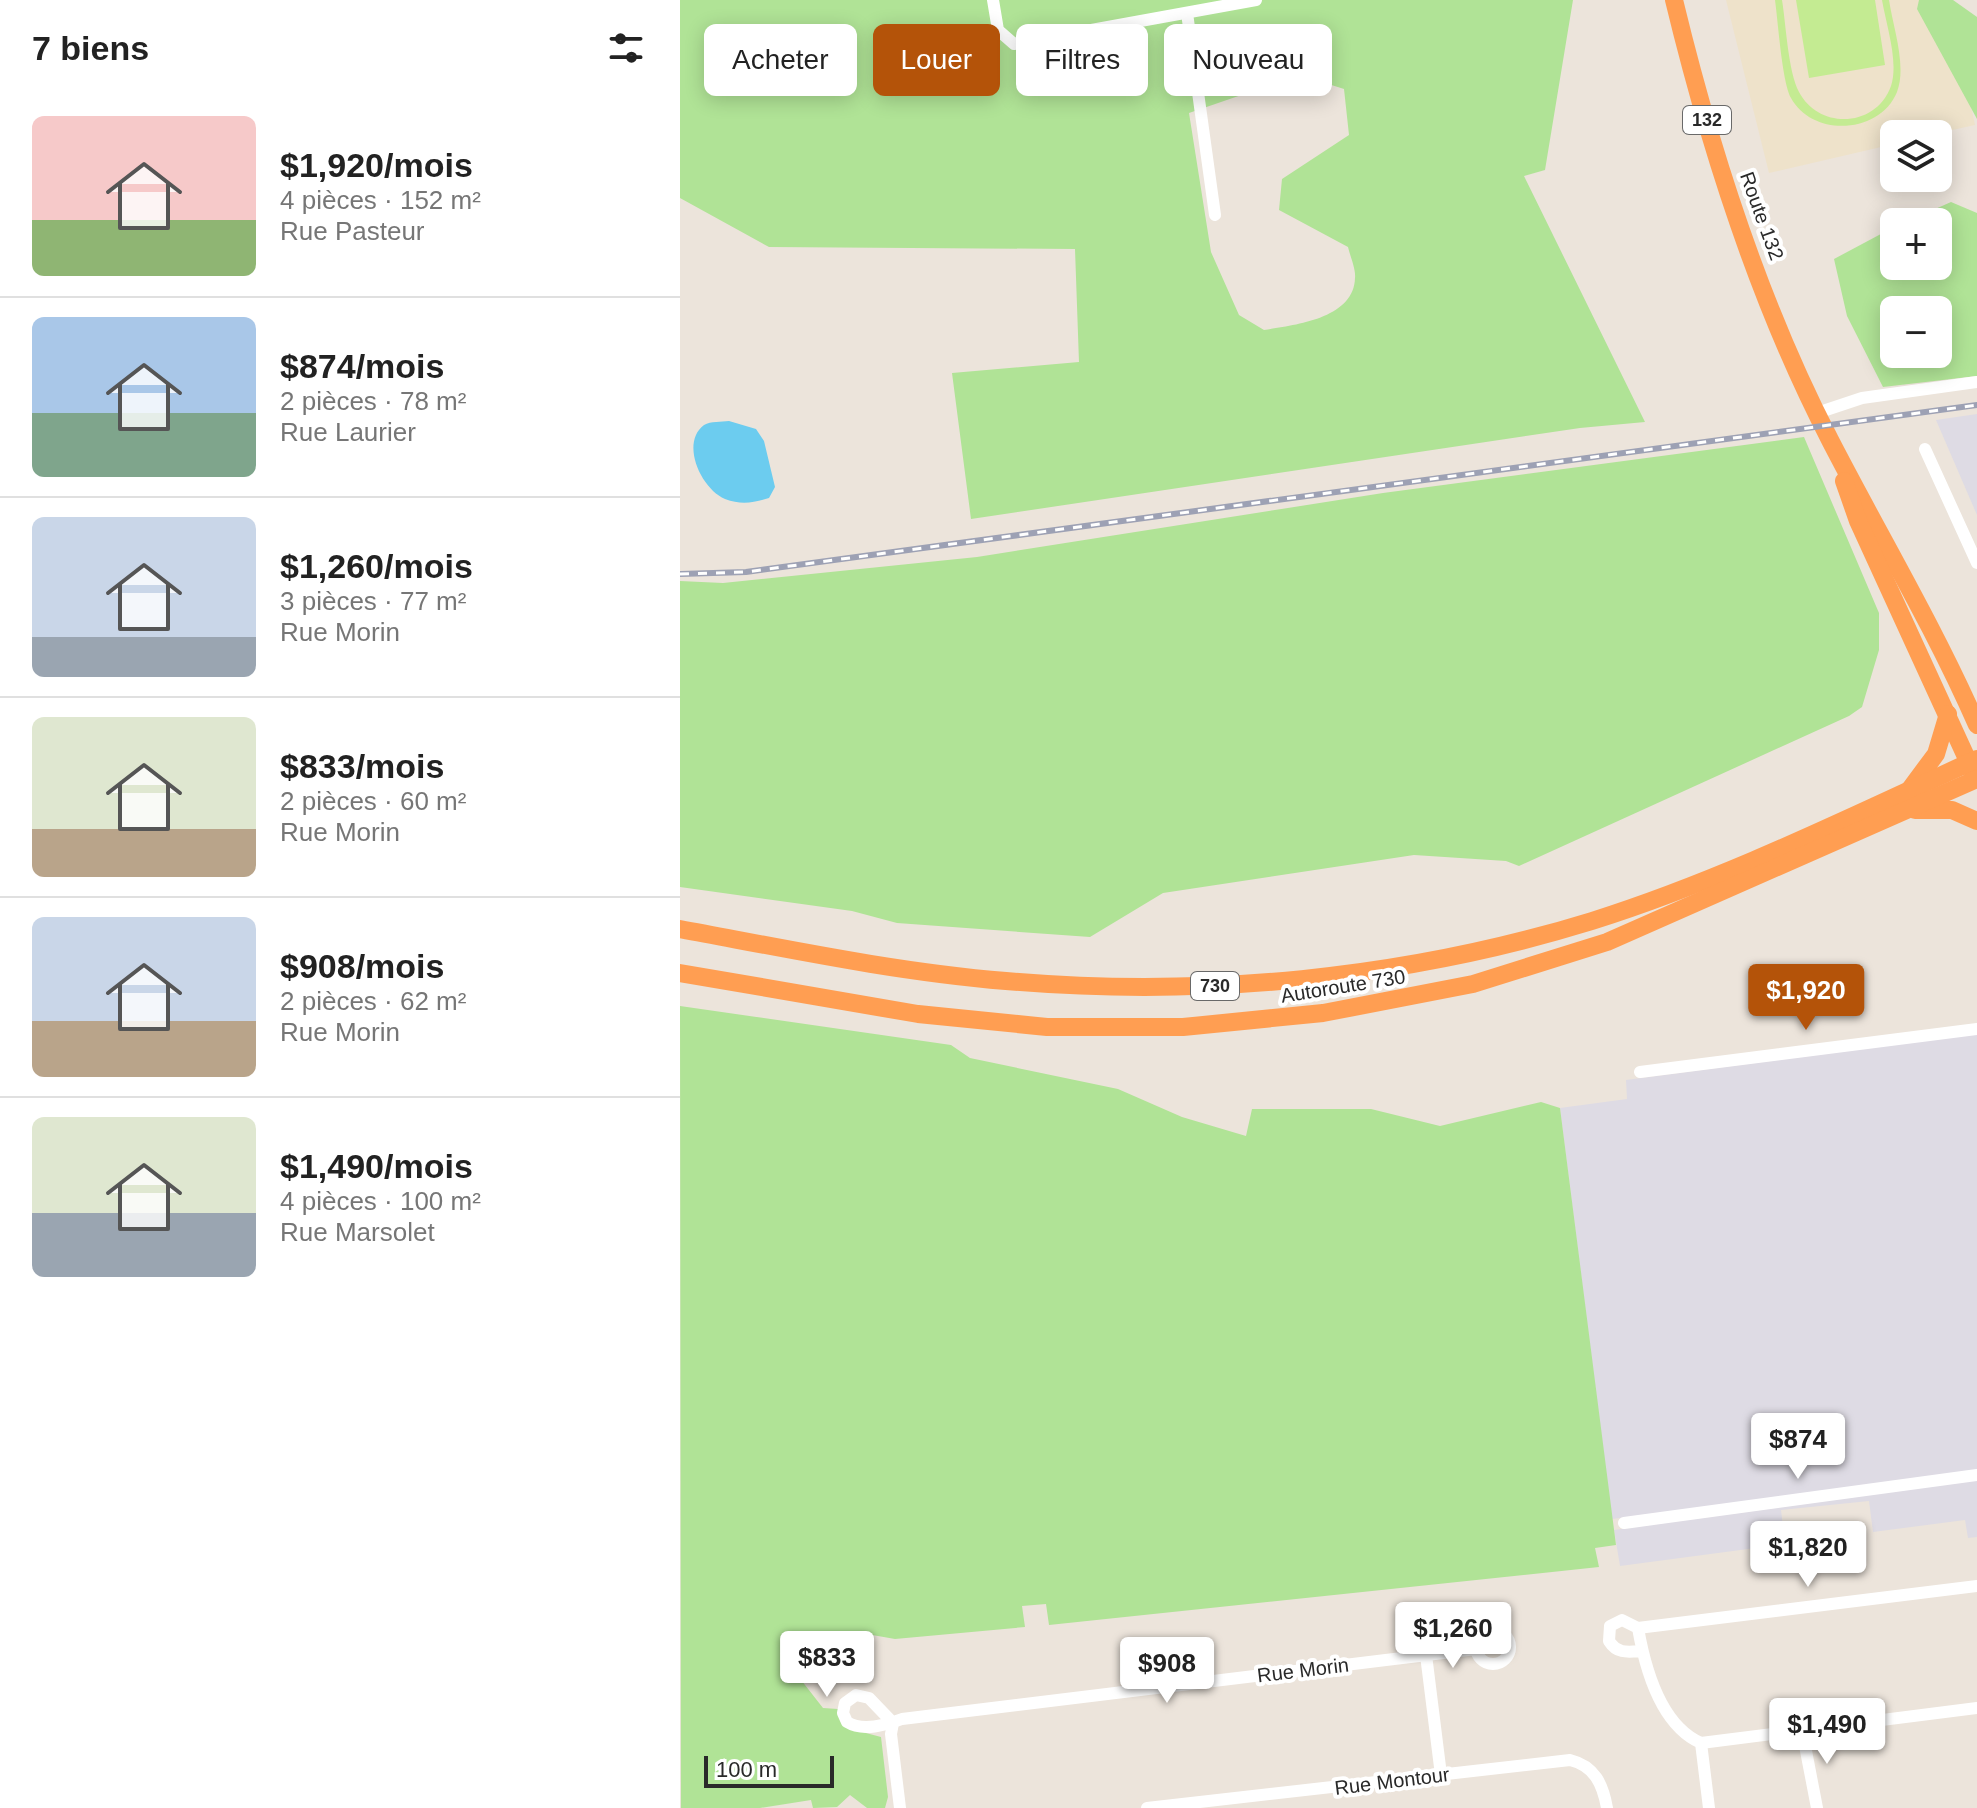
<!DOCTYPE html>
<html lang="fr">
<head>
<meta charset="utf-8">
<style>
  body { margin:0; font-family:Arial,sans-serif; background:#f6f6f6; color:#222; height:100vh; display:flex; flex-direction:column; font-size:30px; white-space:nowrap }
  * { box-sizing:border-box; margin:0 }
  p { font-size:26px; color:#767676 }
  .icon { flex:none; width:44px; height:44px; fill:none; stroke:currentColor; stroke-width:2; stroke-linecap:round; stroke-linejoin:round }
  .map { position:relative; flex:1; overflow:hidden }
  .details { display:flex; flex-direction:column; background:#fff; width:680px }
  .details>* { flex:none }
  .top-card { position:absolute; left:24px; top:24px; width:760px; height:72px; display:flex; gap:16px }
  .fabs { position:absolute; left:1200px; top:120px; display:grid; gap:16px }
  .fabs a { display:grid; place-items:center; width:72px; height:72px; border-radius:12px; background:#fff; box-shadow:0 4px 20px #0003; font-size:40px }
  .scale { position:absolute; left:24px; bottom:20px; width:130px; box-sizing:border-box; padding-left:8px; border:4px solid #292929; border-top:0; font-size:22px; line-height:28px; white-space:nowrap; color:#292929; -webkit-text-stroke:6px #fff; paint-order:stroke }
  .price { position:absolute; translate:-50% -68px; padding:0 18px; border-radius:8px; background:#fff; color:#222; font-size:26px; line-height:52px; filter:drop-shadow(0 2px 4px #0008) }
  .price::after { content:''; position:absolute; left:50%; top:48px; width:24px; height:18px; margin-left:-12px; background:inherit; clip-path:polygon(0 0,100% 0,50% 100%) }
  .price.selected { background:#b45309; color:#fff }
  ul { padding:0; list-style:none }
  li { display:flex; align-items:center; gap:24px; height:200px; padding:0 32px }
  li+li { border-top:2px solid #e0e0e0 }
  li span { display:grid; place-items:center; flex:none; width:224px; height:160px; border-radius:12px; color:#555 }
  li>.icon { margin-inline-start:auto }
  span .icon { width:96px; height:96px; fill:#fffc; stroke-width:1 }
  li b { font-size:34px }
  h2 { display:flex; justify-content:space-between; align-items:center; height:96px; padding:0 32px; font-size:34px }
  .tag { padding:0 28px; border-radius:12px; background:#fff; box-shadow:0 4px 20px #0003; font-size:28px; line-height:72px }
  .tag.selected { background:#b45309; color:#fff }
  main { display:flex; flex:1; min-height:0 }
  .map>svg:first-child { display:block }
  .industrial { fill:#dedbe4 }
  .education { fill:#eee2ca }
  .green { fill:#b0e396; fill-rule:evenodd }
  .pitch { fill:#c4eb92 }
  .water { fill:#6cccef }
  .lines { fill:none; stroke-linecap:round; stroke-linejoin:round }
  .minor { stroke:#fff; stroke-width:12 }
  .highway { stroke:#ff9e52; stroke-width:18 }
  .rail-casing { stroke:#9da1b4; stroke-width:6 }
  .rail { stroke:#fff; stroke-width:3; stroke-dasharray:9; stroke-linecap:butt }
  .labels { text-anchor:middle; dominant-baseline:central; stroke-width:8; stroke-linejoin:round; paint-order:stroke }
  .shield { fill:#fff; stroke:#696969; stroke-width:2 }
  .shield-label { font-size:18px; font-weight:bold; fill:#292929 }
  .street-label { font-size:20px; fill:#292929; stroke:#fff }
</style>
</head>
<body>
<main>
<section class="details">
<h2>7 biens<svg class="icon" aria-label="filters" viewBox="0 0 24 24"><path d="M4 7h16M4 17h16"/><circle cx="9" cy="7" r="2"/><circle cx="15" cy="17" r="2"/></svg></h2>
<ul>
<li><span style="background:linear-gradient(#f6c9c9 65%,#8fb573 0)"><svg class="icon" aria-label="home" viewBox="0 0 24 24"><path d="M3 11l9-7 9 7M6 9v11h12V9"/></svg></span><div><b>$1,920/mois</b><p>4 pièces · 152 m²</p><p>Rue Pasteur</p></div></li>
<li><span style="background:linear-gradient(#a9c7e8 60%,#7fa58c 0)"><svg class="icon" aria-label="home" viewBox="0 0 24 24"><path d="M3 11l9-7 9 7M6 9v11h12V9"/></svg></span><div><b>$874/mois</b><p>2 pièces · 78 m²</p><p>Rue Laurier</p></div></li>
<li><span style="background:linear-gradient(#c9d6e8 75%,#9aa5b1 0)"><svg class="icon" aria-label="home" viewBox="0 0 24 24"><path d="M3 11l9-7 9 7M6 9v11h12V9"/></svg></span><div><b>$1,260/mois</b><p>3 pièces · 77 m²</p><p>Rue Morin</p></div></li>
<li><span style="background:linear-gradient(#dfe7d0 70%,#b9a48a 0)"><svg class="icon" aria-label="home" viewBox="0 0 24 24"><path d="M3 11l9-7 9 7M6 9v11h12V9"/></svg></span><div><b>$833/mois</b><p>2 pièces · 60 m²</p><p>Rue Morin</p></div></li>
<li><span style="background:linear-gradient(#c9d6e8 65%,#b9a48a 0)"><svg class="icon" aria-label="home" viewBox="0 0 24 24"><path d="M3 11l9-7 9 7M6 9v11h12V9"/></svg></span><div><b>$908/mois</b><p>2 pièces · 62 m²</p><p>Rue Morin</p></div></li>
<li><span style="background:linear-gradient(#dfe7d0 60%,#9aa5b1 0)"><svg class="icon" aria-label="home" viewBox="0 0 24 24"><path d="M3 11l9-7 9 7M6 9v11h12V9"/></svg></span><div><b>$1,490/mois</b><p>4 pièces · 100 m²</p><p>Rue Marsolet</p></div></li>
</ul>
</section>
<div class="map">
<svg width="1297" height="1808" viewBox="0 0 1297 1808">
  <rect width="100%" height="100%" fill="#ece4db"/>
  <g class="industrial">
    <path d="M1297 414V515L1256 420Z"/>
    <path d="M1297 1034V1472L932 1519 880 1108 947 1099 946 1080Z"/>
    <path d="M1297 1480V1537L1288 1538 1285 1520 1193 1532 1189 1501 1101 1510 1105 1544 940 1566 934 1530Z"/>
  </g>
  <path class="education" d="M1046 0H1268L1295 125 1254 134H1214V144L1089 173Z"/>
  <g class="green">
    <path d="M0 0H893L865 170 844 176 965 422 900 428 291 519 272 373 399 362 395 249 89 247 0 198ZM620 75 664 89 669 135 602 179 599 210 668 247C670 256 676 269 675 278 674 319 614 325 584 330L559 315 531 252 509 113Z"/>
    <path d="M1239 0H1273L1297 17V119L1237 9Z"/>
    <path d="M1271 202 1297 213V376L1203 387 1167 316 1154 259 1214 227V266H1258V222H1226ZM1214 310H1258V354H1214Z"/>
    <path d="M1124 437 1199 613V650L1182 707 1169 716 839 866 826 861 734 855 483 893 410 937 217 923 172 911 0 887V581L43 583 297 557 703 493Z"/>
    <path d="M0 1006 271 1045 290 1058 438 1089 502 1117 566 1136 572 1109H691L760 1126 861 1102 880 1108 936 1545 915 1548 919 1567 369 1625 366 1604 342 1606 345 1627 215 1639 181 1633 155 1645 100 1653 143 1708 158 1709 167 1728 201 1737 208 1797 205 1808H187L170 1795 157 1807 133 1808 131 1800 80 1808H1Z"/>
  </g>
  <g class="pitch">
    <path d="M1095 0H1102C1106 24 1108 71 1119 92 1139 130 1196 128 1211 86 1219 62 1206 24 1202 0H1209C1213 27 1227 66 1217 92 1200 134 1133 138 1111 98 1102 82 1098 21 1095 0Z"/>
    <path d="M1116 0H1195L1205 65 1129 78Z"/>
  </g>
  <path class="water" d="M49 421 76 429 84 441 95 487 89 498C73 503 61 505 45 499 21 489 0 443 24 425 31 421 41 422 49 421Z"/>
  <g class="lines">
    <g class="minor">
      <path d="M313 0 318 30 334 44 576 0"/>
      <path d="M507 13 535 215"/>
      <path d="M1137 413 1182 398 1297 382"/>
      <path d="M1245 449 1297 563"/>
      <path d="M960 1072 1297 1029"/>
      <path d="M944 1523 1297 1475"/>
      <path d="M958 1628 1297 1586"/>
      <circle cx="813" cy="1647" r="17"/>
      <path d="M961 1651C948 1652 937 1654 929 1641L930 1626 942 1620 958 1628C965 1668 980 1725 1021 1743L1029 1808"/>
      <path d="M746 1655 761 1775"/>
      <path d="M213 1723 189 1698 176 1695 165 1703 163 1713 167 1722C183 1732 206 1725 222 1719L796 1649"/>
      <path d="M213 1723 211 1734 220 1808"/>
      <path d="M1122 1730 1137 1808"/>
      <path d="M1021 1743 1297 1708"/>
      <path d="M467 1808 890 1760C915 1766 923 1785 927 1808"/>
    </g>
    <g class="highway">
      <path d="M994 0C1030 149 1079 303 1150 440 1199 535 1254 627 1297 725"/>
      <path d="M1164 481 1178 521 1293 772"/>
      <path d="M1230 789 1256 754 1268 714"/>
      <path d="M1235 810H1272L1297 821"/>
      <path d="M0 929C108 949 216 972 326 981 522 998 724 979 912 921 1045 879 1170 817 1297 759"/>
      <path d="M0 973 238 1014 367 1027H503L643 1013 793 984 927 942 1297 779"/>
    </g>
    <defs>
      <path id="rail" d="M0 574 66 572 1297 405"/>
    </defs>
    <use href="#rail" class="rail-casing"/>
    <use href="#rail" class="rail"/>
  </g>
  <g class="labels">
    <g class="shield">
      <rect x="1003" y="106" width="48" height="28" rx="6"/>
      <rect x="511" y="972" width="48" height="28" rx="6"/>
    </g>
    <g class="shield-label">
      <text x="1027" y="120">132</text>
      <text x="535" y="986">730</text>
    </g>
    <g class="street-label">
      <text transform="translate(1082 216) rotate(70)">Route 132</text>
      <text transform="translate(663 986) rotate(-9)">Autoroute 730</text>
      <text transform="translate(623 1670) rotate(-7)">Rue Morin</text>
      <text transform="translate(712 1781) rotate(-7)">Rue Montour</text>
    </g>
  </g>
</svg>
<div class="fabs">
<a><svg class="icon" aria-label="layers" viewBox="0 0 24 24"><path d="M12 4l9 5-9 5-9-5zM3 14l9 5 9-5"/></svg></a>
<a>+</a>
<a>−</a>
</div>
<div class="scale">100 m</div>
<b class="price selected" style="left:1126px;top:1032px">$1,920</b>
<b class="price" style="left:1118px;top:1481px">$874</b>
<b class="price" style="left:1128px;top:1589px">$1,820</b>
<b class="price" style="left:773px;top:1670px">$1,260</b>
<b class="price" style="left:147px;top:1699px">$833</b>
<b class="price" style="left:487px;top:1705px">$908</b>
<b class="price" style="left:1147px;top:1766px">$1,490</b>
<div class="top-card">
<a class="tag">Acheter</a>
<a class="tag selected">Louer</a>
<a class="tag">Filtres</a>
<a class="tag">Nouveau</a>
</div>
</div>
</main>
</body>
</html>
